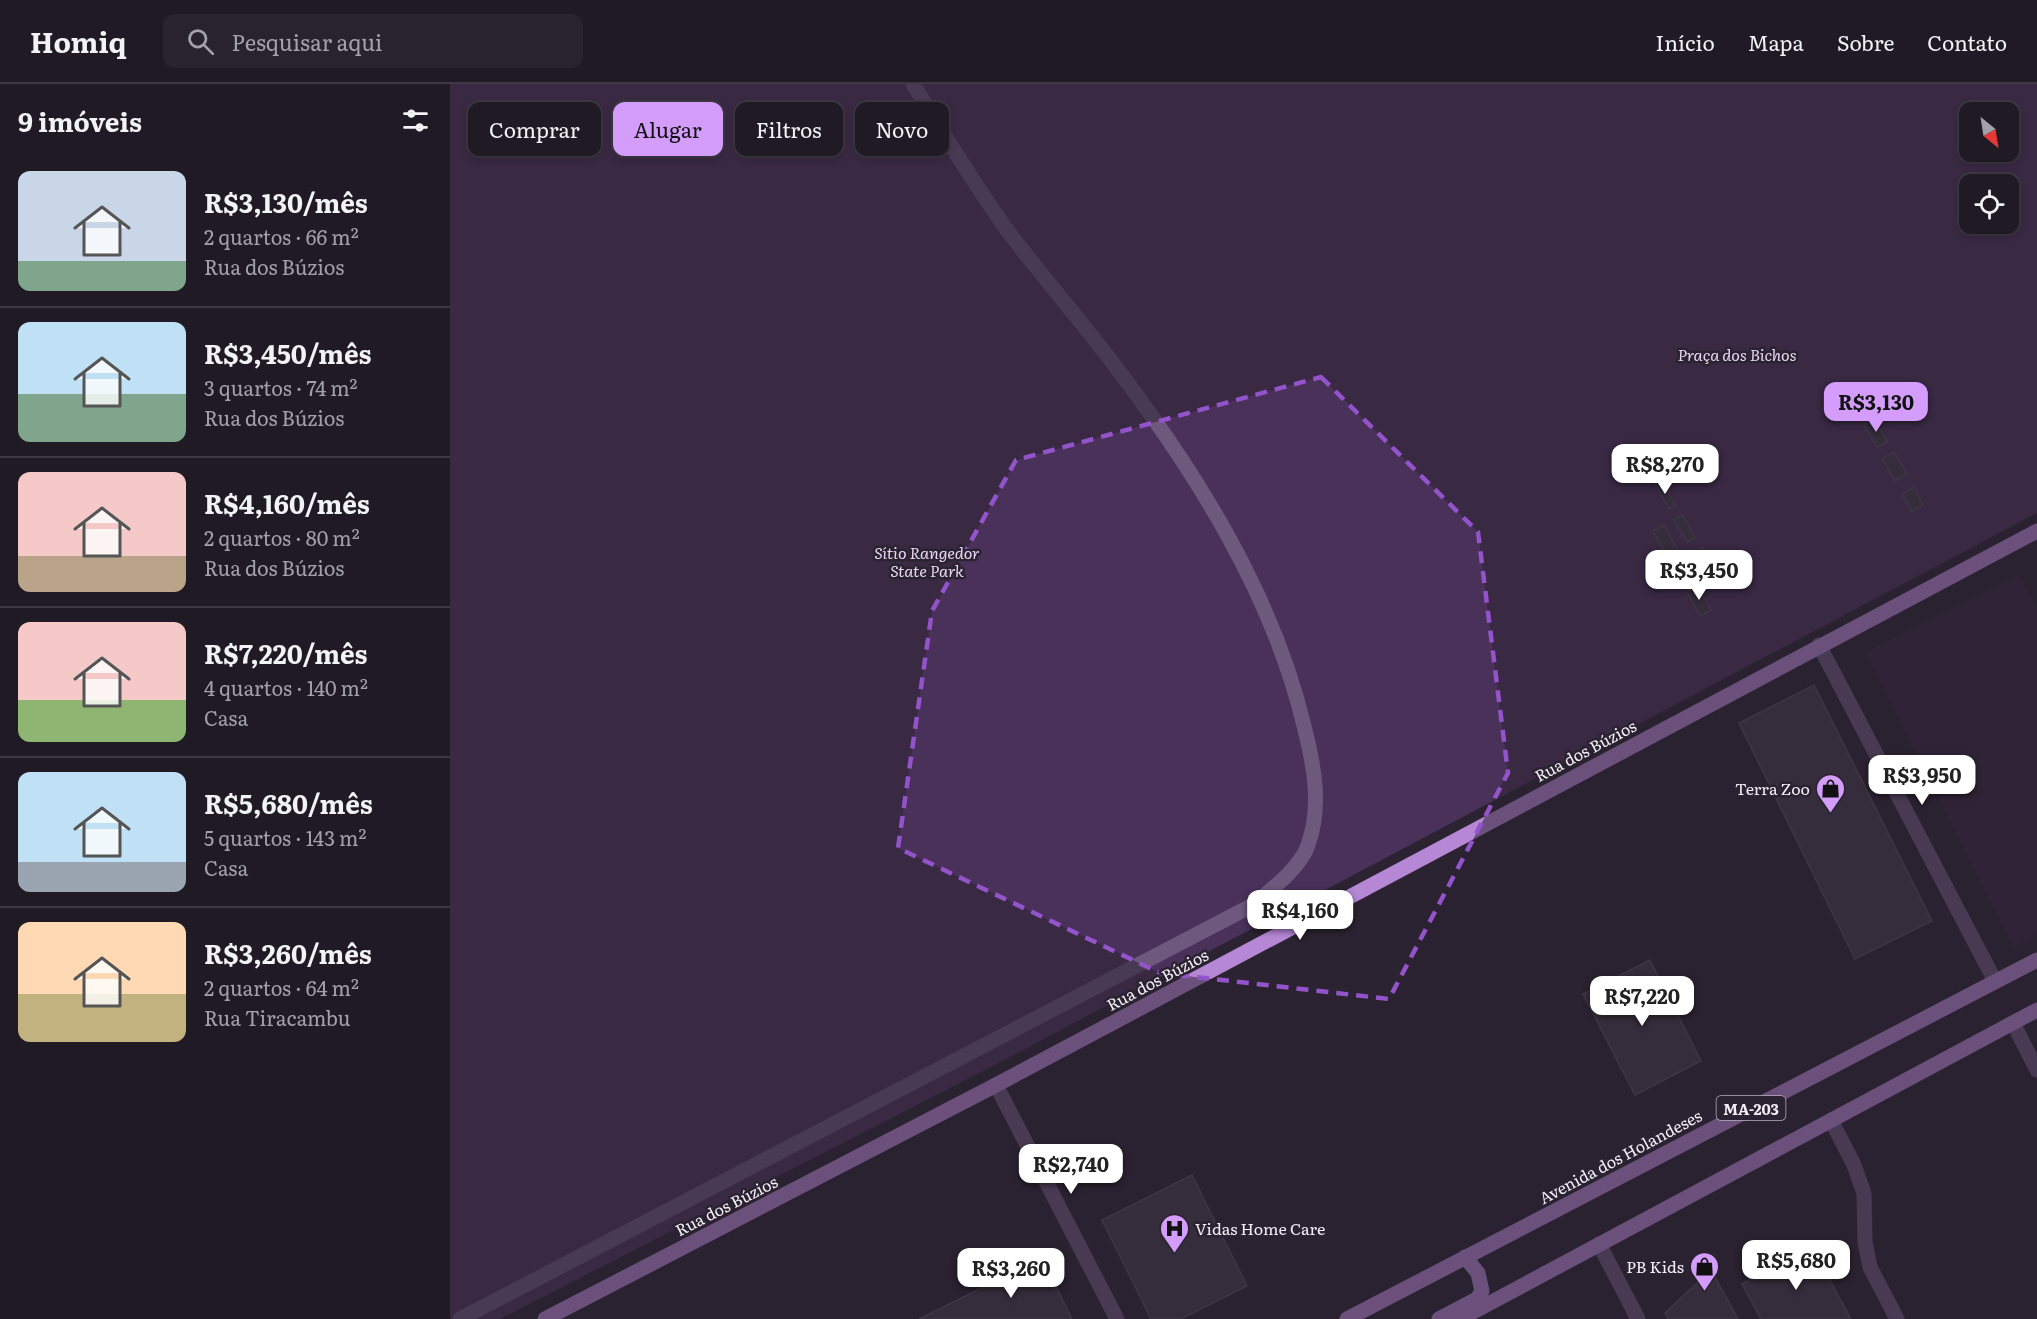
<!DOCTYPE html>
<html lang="pt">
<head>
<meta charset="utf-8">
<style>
  body { margin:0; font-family:Literata,serif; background:#28232d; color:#f1f3f6; height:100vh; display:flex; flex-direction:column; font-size:22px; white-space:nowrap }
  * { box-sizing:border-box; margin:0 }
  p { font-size:20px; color:#a2a1a7 }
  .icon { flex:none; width:33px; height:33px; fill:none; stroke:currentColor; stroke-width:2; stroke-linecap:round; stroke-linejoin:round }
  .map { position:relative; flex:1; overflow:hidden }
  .drawer { display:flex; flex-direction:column; background:#201a25; width:450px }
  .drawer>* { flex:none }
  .guide { position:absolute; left:18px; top:18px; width:570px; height:54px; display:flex; gap:12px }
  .needle { width:39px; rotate:150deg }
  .controls { position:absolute; left:1509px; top:18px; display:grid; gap:12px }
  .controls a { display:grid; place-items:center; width:60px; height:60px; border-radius:12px; background:#201a25; box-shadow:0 3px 9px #0003,0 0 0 2px #3d3842; font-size:30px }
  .price { position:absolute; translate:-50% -51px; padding:0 14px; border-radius:12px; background:#fff; color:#222; font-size:20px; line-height:39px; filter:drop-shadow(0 2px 3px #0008) }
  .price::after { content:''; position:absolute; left:50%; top:36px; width:18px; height:14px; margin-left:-9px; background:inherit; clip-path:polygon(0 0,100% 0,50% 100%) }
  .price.on { background:#d49cfb; color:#111 }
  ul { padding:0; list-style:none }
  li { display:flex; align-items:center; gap:18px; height:150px; padding:0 18px }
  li+li { border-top:2px solid #3d3842 }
  li span { display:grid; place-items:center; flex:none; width:168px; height:120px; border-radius:12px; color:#555 }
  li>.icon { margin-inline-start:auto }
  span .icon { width:72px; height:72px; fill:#fffc; stroke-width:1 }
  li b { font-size:26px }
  h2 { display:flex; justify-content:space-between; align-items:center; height:72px; padding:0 18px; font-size:26px }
  .tag { padding:0 21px; border-radius:12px; background:#201a25; box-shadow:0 3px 9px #0003,0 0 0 2px #3d3842; font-size:21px; line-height:54px }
  .tag.on { background:#d49cfb; color:#111 }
  header { display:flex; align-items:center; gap:36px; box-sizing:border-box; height:84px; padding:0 30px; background:#201a25; border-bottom:2px solid #3d3842 }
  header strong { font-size:28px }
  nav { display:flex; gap:33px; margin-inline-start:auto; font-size:21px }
  .search { width:420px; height:54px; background:#28232d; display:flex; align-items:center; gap:15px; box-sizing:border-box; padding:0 21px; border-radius:12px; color:#a2a1a7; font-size:22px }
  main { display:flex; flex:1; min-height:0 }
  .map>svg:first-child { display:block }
  .built { fill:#33273b }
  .green { fill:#49315a; fill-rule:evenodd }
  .building { fill:#433a49; stroke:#564d5d; stroke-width:1.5 }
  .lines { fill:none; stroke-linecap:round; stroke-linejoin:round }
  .minor { stroke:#6e587d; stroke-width:15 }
  .major { stroke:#b587d4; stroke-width:15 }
  .marked { fill:none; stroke:#9353ca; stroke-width:4.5; stroke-dasharray:12 8; stroke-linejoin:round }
  .labels { text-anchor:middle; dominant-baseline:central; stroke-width:5; stroke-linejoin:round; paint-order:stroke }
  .shield { fill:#2b2331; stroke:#b8b1bc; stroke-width:1.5 }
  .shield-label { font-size:15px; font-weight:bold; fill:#f4eef8 }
  .park-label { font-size:16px; font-style:italic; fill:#e7d6f4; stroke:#2b2331 }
  .street-label { font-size:16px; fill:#f4eef8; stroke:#2b2331 }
  .poi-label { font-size:16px; fill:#f4eef8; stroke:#2b2331; text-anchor:end }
</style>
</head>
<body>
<header>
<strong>Homiq</strong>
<div class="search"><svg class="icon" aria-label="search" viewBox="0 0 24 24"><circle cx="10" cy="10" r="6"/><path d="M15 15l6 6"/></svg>Pesquisar aqui</div>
<nav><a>Início</a><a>Mapa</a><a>Sobre</a><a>Contato</a></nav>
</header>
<main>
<section class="drawer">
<h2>9 imóveis<svg class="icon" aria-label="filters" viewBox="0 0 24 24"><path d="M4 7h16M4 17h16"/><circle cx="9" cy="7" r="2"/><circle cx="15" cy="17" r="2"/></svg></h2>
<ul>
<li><span style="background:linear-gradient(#c9d6e8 75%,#7fa58c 0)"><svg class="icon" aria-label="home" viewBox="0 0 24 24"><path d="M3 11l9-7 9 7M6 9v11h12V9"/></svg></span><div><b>R$3,130/mês</b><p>2 quartos · 66 m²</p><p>Rua dos Búzios</p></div></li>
<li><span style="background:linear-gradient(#bfe0f5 60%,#7fa58c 0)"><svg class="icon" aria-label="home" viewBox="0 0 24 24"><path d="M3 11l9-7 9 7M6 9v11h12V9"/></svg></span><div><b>R$3,450/mês</b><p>3 quartos · 74 m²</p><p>Rua dos Búzios</p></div></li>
<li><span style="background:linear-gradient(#f6c9c9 70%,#b9a48a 0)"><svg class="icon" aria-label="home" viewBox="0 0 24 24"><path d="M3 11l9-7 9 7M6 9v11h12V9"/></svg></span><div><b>R$4,160/mês</b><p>2 quartos · 80 m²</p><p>Rua dos Búzios</p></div></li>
<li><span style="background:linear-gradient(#f6c9c9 65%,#8fb573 0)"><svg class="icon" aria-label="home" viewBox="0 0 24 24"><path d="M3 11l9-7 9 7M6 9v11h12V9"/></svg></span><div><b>R$7,220/mês</b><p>4 quartos · 140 m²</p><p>Casa</p></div></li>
<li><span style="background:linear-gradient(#bfe0f5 75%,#9aa5b1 0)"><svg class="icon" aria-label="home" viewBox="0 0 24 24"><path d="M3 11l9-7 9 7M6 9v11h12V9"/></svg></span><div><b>R$5,680/mês</b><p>5 quartos · 143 m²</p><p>Casa</p></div></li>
<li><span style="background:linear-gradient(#ffd9b3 60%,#c2b280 0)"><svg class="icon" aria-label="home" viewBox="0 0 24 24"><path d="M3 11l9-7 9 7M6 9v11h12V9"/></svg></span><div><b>R$3,260/mês</b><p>2 quartos · 64 m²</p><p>Rua Tiracambu</p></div></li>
</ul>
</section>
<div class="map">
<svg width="1587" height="1235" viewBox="0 0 1587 1235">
  <rect width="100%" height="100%" fill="#2b2331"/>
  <path class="built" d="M1570 491 1587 524V851L1563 863 1415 569Z"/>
  <path class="green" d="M0 0H1587V429L537 985 50 1235H0ZM1520 28H1558V68H1520ZM1520 100H1558V140H1520Z"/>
  <g class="building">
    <path d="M1404 299 1418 322 1408 328 1394 305Z"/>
    <path d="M1424 334 1438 358 1427 363 1414 340Z"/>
    <path d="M1444 368 1457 390 1445 397 1432 375Z"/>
    <path d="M1212 396 1226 422 1219 425 1205 400Z"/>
    <path d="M1464 403 1473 421 1462 427 1452 410Z"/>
    <path d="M1232 431 1245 454 1237 458 1224 436Z"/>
    <path d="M1214 441 1228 467 1217 473 1203 447Z"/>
    <path d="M1252 463 1267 490 1257 495 1243 469Z"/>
    <path d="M1231 472 1245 498 1234 504 1220 478Z"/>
    <path d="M1247 501 1261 526 1250 532 1237 508Z"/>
    <path d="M1364 601 1482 837 1405 875 1289 639Z"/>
    <path d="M1200 876 1251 977 1185 1011 1133 910Z"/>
    <path d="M742 1091 797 1202 731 1235H701L652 1136Z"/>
    <path d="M1361 1162 1401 1235H1311L1292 1200Z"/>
    <path d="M592 1174 622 1235H469Z"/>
    <path d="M1261 1186 1288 1235H1218L1215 1229Z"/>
  </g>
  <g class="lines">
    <g class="minor">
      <path d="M1369 561 1545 897"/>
      <path d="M1563 939 1587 986"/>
      <path d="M546 1001 667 1235"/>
      <path d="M1381 1036 1404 1081 1414 1109 1415 1158 1420 1183 1447 1235"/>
      <path d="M1149 1160 1188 1235"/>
      <path d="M10 1235 803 821C821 806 851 783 858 761 872 722 864 681 854 642 823 510 744 385 662 278 628 233 591 191 557 146 523 99 493 49 463 0"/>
    </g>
    <g class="major">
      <path d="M95 1235 546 1001 1587 447"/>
      <path d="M897 1235 1587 876"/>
      <path d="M989 1235 1027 1215 1032 1207 1028 1189 1015 1173"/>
      <path d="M1010 1235 1587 926"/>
    </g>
  </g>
  <path d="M0 0H1587V1235H0ZM871 293 1028 448 1058 689 939 915 710 889 448 764 482 527 566 376Z" fill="#2b2331" fill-opacity=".55" fill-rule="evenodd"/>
  <path class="marked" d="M871 293 1028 448 1058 689 939 915 710 889 448 764 482 527 566 376Z"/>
  <defs>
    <symbol id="shop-pin" viewBox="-11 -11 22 30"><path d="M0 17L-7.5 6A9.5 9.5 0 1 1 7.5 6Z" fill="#d49cfb" stroke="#2b2331"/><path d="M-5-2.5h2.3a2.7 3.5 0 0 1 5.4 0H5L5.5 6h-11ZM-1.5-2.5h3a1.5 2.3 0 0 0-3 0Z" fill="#111"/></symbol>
    <symbol id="hospital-pin" viewBox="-11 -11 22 30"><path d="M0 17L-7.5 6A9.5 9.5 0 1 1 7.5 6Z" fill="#d49cfb" stroke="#2b2331"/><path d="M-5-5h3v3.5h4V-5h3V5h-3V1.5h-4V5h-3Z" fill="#111"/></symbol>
  </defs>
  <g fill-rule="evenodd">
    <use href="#shop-pin" x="1364" y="688" width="33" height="45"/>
    <use href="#hospital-pin" x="708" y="1128" width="33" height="45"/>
    <use href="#shop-pin" x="1238" y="1166" width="33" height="45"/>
  </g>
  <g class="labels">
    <rect class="shield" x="1266.5" y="1012" width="69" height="24" rx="4.5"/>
    <g class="shield-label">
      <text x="1301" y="1024">MA-203</text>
    </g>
    <g class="park-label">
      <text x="1287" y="270">Praça dos Bichos</text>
      <text x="477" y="468">Sítio Rangedor<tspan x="477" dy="18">State Park</tspan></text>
    </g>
    <g class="street-label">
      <text transform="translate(1135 666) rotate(-28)">Rua dos Búzios</text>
      <text transform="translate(707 895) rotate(-28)">Rua dos Búzios</text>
      <text transform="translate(1170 1072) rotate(-28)">Avenida dos Holandeses</text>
      <text transform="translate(276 1121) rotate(-27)">Rua dos Búzios</text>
    </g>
    <g class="poi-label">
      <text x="1360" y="704">Terra Zoo</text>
      <text x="745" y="1144" text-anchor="start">Vidas Home Care</text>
      <text x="1234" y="1182">PB Kids</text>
    </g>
  </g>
</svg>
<div class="controls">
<a><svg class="needle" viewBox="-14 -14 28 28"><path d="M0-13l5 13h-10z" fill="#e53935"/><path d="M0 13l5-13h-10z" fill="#a2a1a7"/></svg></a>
<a><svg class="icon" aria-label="locate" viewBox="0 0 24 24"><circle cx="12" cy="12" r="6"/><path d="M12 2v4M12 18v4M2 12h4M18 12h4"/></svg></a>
</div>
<b class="price on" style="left:1426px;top:349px">R$3,130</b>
<b class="price" style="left:1215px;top:411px">R$8,270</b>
<b class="price" style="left:1249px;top:517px">R$3,450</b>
<b class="price" style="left:1472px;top:722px">R$3,950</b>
<b class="price" style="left:850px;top:857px">R$4,160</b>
<b class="price" style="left:1192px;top:943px">R$7,220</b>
<b class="price" style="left:621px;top:1111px">R$2,740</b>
<b class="price" style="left:1346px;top:1207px">R$5,680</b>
<b class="price" style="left:561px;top:1215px">R$3,260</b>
<div class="guide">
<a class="tag">Comprar</a>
<a class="tag on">Alugar</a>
<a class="tag">Filtros</a>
<a class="tag">Novo</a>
</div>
</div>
</main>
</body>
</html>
